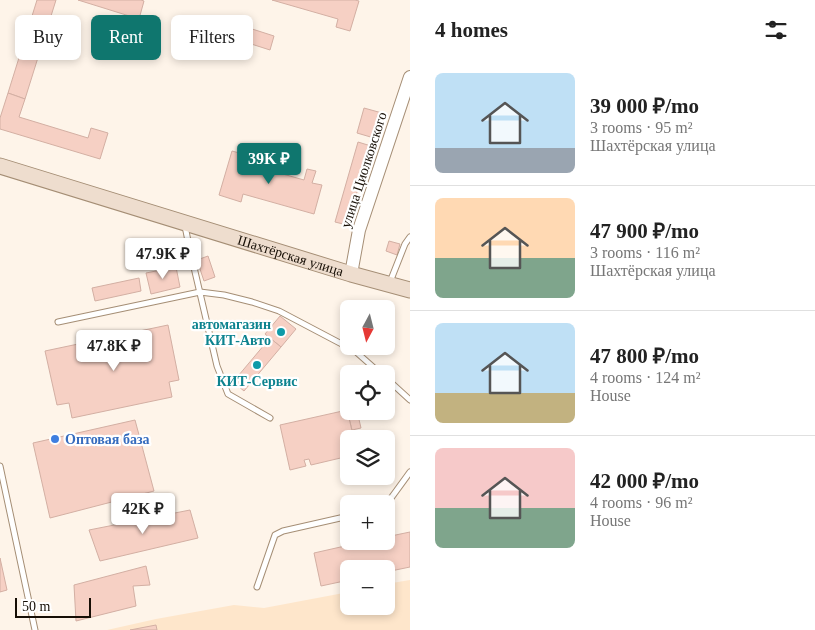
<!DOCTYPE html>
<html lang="en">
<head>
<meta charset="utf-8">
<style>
  body { margin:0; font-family:"Times New Roman",serif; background:#f2f2f2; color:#222; height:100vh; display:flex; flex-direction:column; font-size:19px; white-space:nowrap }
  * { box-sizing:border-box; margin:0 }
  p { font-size:16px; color:#767676 }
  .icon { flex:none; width:28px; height:28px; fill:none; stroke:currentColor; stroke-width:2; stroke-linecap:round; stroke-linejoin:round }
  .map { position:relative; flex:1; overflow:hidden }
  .drawer { display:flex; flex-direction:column; background:#fff; width:405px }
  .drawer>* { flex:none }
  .top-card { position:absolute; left:15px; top:15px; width:320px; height:45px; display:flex; gap:10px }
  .needle { width:32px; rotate:187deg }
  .tools { position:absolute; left:340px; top:300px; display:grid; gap:10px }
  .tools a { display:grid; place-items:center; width:55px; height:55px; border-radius:8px; background:#fff; box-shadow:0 2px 8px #0003; font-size:25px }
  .scale { position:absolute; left:15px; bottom:12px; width:76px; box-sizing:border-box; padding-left:5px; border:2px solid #160e05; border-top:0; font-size:14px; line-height:18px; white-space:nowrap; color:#160e05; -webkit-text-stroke:4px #fff; paint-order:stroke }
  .price { position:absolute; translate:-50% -42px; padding:0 11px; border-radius:5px; background:#fff; color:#222; font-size:16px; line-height:32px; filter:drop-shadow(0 1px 2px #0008) }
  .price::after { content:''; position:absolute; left:50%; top:30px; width:15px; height:11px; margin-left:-8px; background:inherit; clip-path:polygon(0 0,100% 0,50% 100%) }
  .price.on { background:#0f766e; color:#fff }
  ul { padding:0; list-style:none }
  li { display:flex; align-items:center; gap:15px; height:125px; padding:0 25px }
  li+li { border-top:1px solid #e0e0e0 }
  li span { display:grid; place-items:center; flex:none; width:140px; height:100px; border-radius:8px; color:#555 }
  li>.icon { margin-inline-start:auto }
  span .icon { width:60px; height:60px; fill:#fffc; stroke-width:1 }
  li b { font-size:21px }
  h2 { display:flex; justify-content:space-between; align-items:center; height:60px; padding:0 25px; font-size:21px }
  .pill { padding:0 18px; border-radius:8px; background:#fff; box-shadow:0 2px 8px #0003; font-size:18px; line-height:45px }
  .pill.on { background:#0f766e; color:#fff }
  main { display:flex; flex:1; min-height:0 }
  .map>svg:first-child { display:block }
  .built { fill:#fee6cb }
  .building { fill:#f6d0c4; stroke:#d3afa3 }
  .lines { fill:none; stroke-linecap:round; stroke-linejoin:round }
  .service-casing { stroke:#a58e75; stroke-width:7 }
  .tertiary-casing { stroke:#a58e75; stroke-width:14 }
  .secondary-casing { stroke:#a58e75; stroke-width:17 }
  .service { stroke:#fff; stroke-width:5 }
  .tertiary { stroke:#fff; stroke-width:12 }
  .secondary { stroke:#eeddce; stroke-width:15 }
  .culture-dot { fill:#0f9aa8; stroke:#fff; stroke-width:2 }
  .shop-dot { fill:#3f7fe0; stroke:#fff; stroke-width:2 }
  .labels { text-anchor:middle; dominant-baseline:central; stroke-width:4.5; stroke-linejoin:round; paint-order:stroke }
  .street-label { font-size:14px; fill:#160e05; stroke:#fff }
  .culture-label { font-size:14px; font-weight:bold; fill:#0d838f; stroke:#fff; text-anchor:end }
  .shop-label { font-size:14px; font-weight:bold; fill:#366cbe; stroke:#fff; text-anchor:start }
</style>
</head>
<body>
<main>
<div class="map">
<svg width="410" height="630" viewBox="0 0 410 630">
  <rect width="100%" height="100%" fill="#fef4e9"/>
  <path class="built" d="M410 580V630H107L156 619 234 605 264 608 349 592V606H386V584Z"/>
  <g class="building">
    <path d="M37 0H56L25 99 8 93Z"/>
    <path d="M78 0H141L144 1 139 19Z"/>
    <path d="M272 0H355L359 1 350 31 336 27 338 19Z"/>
    <path d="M249 28 274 36 270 50 245 42Z"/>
    <path d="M112 38 126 43 122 53 109 48Z"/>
    <path d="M8 93 25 99 19 117 88 138 91 128 108 133 100 159 0 129V118Z"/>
    <path d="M364 108 382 113 374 138 357 133Z"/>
    <path d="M358 142 371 146 347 225 335 222Z"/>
    <path d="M232 151 254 157 251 165 304 180 307 169 316 171 312 183 322 185 314 214 243 194 241 202 219 195Z"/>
    <path d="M389 241 400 244 397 255 386 251Z"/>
    <path d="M208 256 215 277 204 281 197 260Z"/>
    <path d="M176 267 180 287 151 294 146 273Z"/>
    <path d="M139 278 141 291 95 301 92 288Z"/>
    <path d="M280 316 296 329 281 347 265 334Z"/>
    <path d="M168 325 179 380 169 382 172 397 72 418 69 403 57 405 45 351Z"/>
    <path d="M270 338 281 347 244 391 233 382Z"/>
    <path d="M349 409V411H357L361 428 352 430 347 410Z"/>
    <path d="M347 410 354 439H349V456L311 465 309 459 304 460 306 466 290 470 280 425Z"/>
    <path d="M135 420 154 491 50 518 33 443Z"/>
    <path d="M190 510 198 538 100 561 89 530Z"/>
    <path d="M410 532V567L386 572V569H349V580L321 586 314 553 367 541H386V537Z"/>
    <path d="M0 558 7 590 0 592Z"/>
    <path d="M146 566 150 585 133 586 136 606 76 621 74 585Z"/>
    <path d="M156 625 157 630H130Z"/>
  </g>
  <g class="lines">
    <defs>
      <g id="service">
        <path d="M185 226 189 246 217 366 228 394 270 418"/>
        <path d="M390 282 405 244 410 237"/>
        <path d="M58 322 200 292 224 295 252 302 279 311 355 351 381 374"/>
        <path d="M386 378 410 400"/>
        <path d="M0 466 35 630"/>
        <path d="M386 505 410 472"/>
        <path d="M257 587 275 535 283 531 349 516"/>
      </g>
      <path id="tertiary" d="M351 274 359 230 410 77"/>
      <g id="secondary">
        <path id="s1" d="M0 166 351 274 410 290"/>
      </g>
    </defs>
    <use href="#service" class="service-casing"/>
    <use href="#tertiary" class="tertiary-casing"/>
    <use href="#secondary" class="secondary-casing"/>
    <use href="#service" class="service"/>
    <use href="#tertiary" class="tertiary"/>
    <use href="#secondary" class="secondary"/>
  </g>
  <g class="culture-dot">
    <circle cx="281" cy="332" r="5"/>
    <circle cx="257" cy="365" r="5"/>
  </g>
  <circle class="shop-dot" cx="55" cy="439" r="5"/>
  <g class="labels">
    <g class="street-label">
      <text transform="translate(364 170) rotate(-72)">улица Циолковского</text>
      <text stroke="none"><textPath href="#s1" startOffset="304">Шахтёрская улица</textPath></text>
    </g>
    <g class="culture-label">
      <text x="271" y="324">автомагазин<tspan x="271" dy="16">КИТ-Авто</tspan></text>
      <text x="257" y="381" text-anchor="middle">КИТ-Сервис</text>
    </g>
    <g class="shop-label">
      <text x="65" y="439">Оптовая база</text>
    </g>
  </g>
</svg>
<div class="tools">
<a><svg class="needle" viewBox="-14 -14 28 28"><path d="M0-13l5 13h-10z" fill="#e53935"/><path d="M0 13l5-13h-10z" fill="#767676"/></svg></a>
<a><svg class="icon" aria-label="locate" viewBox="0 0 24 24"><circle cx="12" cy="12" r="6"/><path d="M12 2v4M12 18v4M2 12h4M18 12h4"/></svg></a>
<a><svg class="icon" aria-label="layers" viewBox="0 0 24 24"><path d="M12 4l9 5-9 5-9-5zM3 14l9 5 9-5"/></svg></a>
<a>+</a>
<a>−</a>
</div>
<div class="scale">50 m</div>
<b class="price on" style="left:269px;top:185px">39K ₽</b>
<b class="price" style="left:163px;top:280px">47.9K ₽</b>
<b class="price" style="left:114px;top:372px">47.8K ₽</b>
<b class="price" style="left:143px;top:535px">42K ₽</b>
<div class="top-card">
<a class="pill">Buy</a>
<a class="pill on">Rent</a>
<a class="pill">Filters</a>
</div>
</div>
<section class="drawer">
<h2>4 homes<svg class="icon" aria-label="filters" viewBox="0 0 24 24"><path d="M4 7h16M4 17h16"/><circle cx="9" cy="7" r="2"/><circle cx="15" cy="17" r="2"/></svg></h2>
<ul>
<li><span style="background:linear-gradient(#bfe0f5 75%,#9aa5b1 0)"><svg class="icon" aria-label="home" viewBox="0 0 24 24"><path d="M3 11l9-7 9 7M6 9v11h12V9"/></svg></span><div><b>39 000 ₽/mo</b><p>3 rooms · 95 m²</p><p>Шахтёрская улица</p></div></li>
<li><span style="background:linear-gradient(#ffd9b3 60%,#7fa58c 0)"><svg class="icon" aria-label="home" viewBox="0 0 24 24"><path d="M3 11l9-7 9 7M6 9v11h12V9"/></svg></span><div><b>47 900 ₽/mo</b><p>3 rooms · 116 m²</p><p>Шахтёрская улица</p></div></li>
<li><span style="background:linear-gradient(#bfe0f5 70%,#c2b280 0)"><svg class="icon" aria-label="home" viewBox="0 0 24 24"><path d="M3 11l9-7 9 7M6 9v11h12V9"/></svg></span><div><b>47 800 ₽/mo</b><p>4 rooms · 124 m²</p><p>House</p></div></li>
<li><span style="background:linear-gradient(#f6c9c9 60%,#7fa58c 0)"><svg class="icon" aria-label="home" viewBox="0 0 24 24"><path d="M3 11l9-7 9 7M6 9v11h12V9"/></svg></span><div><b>42 000 ₽/mo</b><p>4 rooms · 96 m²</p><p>House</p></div></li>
</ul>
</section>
</main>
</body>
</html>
